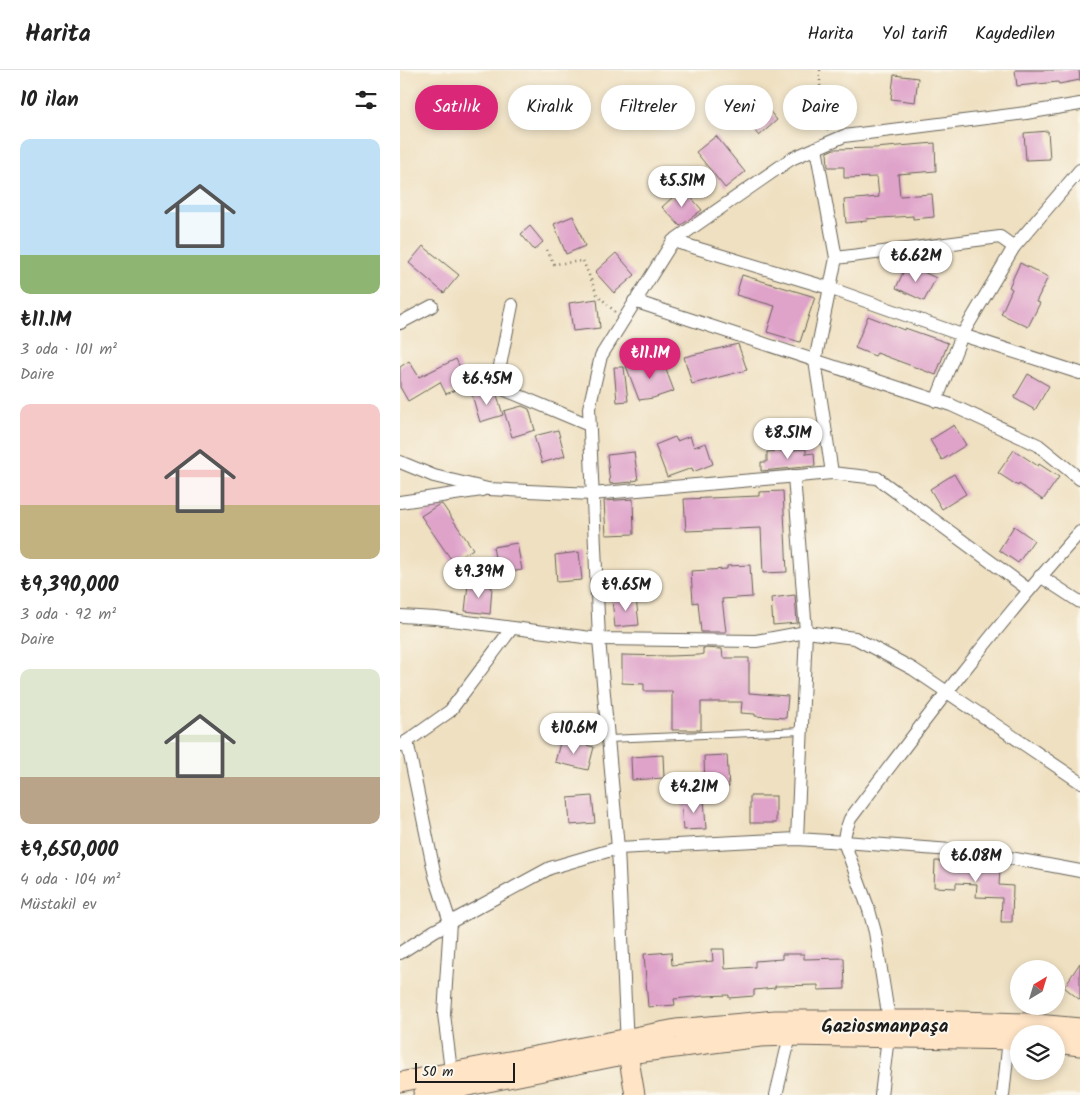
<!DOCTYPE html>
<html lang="tr">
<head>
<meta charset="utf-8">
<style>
  body { margin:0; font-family:Kalam,sans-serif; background:#f2f2f2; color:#222; height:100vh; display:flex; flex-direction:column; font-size:19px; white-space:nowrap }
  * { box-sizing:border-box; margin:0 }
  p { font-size:16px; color:#767676 }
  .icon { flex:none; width:28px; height:28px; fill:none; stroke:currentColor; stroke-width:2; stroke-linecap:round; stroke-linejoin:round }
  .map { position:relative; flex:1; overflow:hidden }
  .drawer { display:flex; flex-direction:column; background:#fff; width:400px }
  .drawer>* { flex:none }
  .banner { position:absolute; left:15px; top:15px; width:475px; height:45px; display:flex; gap:10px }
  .needle { width:32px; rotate:38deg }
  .tools { position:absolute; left:610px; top:890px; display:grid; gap:10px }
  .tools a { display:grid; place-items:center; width:55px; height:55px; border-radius:50%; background:#fff; box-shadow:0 2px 8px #0003; font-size:25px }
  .scale { position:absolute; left:15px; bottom:12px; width:100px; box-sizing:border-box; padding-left:5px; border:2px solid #1c1c1c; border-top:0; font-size:14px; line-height:18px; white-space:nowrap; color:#1c1c1c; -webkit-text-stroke:4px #fbf7ec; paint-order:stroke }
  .price { position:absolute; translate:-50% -42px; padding:0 11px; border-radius:18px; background:#fff; color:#222; font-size:16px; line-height:32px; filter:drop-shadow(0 1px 2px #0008) }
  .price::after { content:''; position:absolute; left:50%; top:30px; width:15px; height:11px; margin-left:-8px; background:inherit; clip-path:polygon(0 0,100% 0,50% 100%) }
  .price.on { background:#db2777; color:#fff }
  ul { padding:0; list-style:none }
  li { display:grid; align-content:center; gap:10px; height:265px; padding:0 20px }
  li span { display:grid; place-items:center; height:155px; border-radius:10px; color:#555 }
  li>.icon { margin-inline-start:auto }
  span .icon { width:90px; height:90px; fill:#fffc; stroke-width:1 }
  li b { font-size:21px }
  h2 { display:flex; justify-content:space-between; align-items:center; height:60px; padding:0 20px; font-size:21px }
  .tag { padding:0 18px; border-radius:22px; background:#fff; box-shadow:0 2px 8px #0003; font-size:18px; line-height:45px }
  .tag.on { background:#db2777; color:#fff }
  header { display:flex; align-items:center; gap:30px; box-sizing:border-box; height:70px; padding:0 25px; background:#fff; border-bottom:1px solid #e0e0e0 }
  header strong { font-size:24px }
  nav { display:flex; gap:28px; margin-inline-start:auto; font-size:18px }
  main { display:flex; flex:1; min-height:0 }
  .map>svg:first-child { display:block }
  .building { fill:#dfa3ca }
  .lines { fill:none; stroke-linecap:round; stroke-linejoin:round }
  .lane-casing { stroke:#666156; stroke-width:8 }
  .street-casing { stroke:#666156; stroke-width:14 }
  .secondary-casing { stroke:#666156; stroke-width:21 }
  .path { stroke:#666156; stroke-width:2.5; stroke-dasharray:1 4; stroke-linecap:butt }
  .lane { stroke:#fff; stroke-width:6 }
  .street { stroke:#fff; stroke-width:12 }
  .secondary { stroke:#ffe4c6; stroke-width:19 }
  .labels { text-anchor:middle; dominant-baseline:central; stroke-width:4; stroke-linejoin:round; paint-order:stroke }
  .district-label { font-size:19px; font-weight:bold; fill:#1c1c1c; stroke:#fbf7ec }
</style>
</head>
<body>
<header>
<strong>Harita</strong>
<nav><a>Harita</a><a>Yol tarifi</a><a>Kaydedilen</a></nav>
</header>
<main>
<section class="drawer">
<h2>10 ilan<svg class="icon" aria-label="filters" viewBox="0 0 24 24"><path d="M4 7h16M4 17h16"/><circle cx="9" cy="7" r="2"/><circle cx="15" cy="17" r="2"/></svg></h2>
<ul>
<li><span style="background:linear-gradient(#bfe0f5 75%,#8fb573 0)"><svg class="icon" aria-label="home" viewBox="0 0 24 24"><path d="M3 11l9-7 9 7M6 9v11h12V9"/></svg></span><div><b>₺11.1M</b><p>3 oda · 101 m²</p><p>Daire</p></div></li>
<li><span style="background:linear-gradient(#f6c9c9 65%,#c2b280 0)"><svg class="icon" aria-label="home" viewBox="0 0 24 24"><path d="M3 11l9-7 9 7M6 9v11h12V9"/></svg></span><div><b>₺9,390,000</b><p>3 oda · 92 m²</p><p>Daire</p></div></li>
<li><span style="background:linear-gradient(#dfe7d0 70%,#b9a48a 0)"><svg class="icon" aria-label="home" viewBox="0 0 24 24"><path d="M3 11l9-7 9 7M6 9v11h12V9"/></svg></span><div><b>₺9,650,000</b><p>4 oda · 104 m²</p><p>Müstakil ev</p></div></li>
</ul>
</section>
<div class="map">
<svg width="680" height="1025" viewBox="0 0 680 1025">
  <rect width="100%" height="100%" fill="#fbf7ec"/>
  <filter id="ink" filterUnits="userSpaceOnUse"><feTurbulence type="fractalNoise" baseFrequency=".02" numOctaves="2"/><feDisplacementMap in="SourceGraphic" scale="10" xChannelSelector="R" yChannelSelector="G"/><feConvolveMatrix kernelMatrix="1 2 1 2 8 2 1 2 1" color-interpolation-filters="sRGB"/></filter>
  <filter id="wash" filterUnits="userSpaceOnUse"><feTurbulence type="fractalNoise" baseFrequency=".0096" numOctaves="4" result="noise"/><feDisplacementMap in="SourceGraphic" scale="20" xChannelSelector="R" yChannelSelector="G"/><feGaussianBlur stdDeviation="1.12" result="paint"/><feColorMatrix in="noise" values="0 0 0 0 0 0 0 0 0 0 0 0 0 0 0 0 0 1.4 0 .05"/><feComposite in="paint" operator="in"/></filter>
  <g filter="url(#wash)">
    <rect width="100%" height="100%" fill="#efe0c1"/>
    <g id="blocks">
      <g class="building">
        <path d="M615 0H679L680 10 659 14 658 12 617 16Z"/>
        <path d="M494 5 518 8 515 32 491 29Z"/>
        <path d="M362 32 377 50 359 66 343 47Z"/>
        <path d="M648 61 650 89 626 90 624 63Z"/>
        <path d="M316 66 345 102 325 118 296 82Z"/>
        <path d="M535 73 536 101 498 104 500 126 532 124 534 147 513 149V146L466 149 467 151 446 153 444 130 479 127 477 107 444 108V97H428L427 82 434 79 475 78Z"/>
        <path d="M283 118 302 140 280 156 262 137Z"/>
        <path d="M173 146 185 176 166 184 154 154Z"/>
        <path d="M130 156 143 172 134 180 121 164Z"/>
        <path d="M23 176 59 205 44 223 9 193Z"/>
        <path d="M216 183 235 205 214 223 195 202Z"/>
        <path d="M620 193 648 207 636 232 640 233 628 257 601 244 612 219 609 217Z"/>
        <path d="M507 194 536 208 524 231 496 218Z"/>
        <path d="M342 205 415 227 400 272 367 262 375 236 336 225Z"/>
        <path d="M197 229 200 258 173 261 169 233Z"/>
        <path d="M468 246 504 260 505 258 548 273 536 305 477 283 475 286 455 278Z"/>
        <path d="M338 274 347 300 292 314 284 287Z"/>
        <path d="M56 289 68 314 46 324 40 312 8 331 0 317V297L9 291 19 307Z"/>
        <path d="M262 289 274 321 253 328 239 330 226 296 246 295Z"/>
        <path d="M214 297H224L228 331 217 332Z"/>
        <path d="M628 304 649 316 635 340 614 328Z"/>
        <path d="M89 320 97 325 103 345 80 352 72 325Z"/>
        <path d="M122 336 129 339 135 360 112 367 104 341Z"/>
        <path d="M554 355 566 375 542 390 530 370Z"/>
        <path d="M158 360 165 386 142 393 134 366Z"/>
        <path d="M290 366 294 377 306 373 313 394 293 402 292 398 267 407 255 375 275 367 277 371Z"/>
        <path d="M406 379V384L414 383 415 396 361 401V392H367V382Z"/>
        <path d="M614 380 638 396 639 394 659 407 643 430 619 414 618 416 598 403Z"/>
        <path d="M234 382 238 410 232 411V412L210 414 207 385Z"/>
        <path d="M554 404 566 424 542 439 530 419Z"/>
        <path d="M383 421 387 502 363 503 361 458 286 461 284 429 359 426V422Z"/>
        <path d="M233 429 234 464 206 465 204 431Z"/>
        <path d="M42 434 73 479 53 492 21 446 38 435Z"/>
        <path d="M614 456 634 470 618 493 599 480Z"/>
        <path d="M117 473 122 500 98 504 93 477Z"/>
        <path d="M179 482 182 510 157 512 155 485Z"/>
        <path d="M350 495 352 527 322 529 326 562H301L298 532 293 533 291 501 327 499V496Z"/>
        <path d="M68 514 92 517 90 544 65 541Z"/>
        <path d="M395 525 397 553 373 555 371 528Z"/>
        <path d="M236 528 239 555 215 557 212 530Z"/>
        <path d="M303 578 322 579 323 588H349V623L388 626 386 648 355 646V644L341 643 342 632H301V660H272V621H244V614L222 613V585L269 586 299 585 303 584Z"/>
        <path d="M161 669 194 677 188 700 155 692Z"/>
        <path d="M263 685 264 708 232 710 231 687Z"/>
        <path d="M327 685 329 717 305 719 304 686Z"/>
        <path d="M192 726 195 753 170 755 168 728Z"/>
        <rect x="350" y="726" width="26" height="27"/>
        <path d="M304 727 306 759 283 760 281 728Z"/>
        <path d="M535 791 574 793V797L600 798 599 815 613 816 612 852H601L602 828 576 827 577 814 556 813V818L534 817Z"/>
        <path d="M312 879H324L325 899 355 897V891L382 889V884H404V889L444 888 445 919 418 920V915L375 916V918L354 920V926L329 928V925L304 926 274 929 275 935 248 937 244 884 271 882 272 895 313 891Z"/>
        <path d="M680 893V930L664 917Z"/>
      </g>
    </g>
  </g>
  <g filter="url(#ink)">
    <use href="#blocks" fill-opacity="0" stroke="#666156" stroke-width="1"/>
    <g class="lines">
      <defs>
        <path id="lane" d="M208 669 402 661"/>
        <g id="street">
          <path d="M416 78 436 188"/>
          <path d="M273 171 429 218 562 265 680 303"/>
          <path d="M614 177 600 167 436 188 415 291 432 403 477 408 629 520"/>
          <path d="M234 231 551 335 638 375 680 409"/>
          <path d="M112 235 96 316 189 355"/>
          <path d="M0 253 32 236"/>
          <path d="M536 331 562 265 614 177 680 100"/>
          <path d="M0 392 34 406 88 419 192 424 432 403"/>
          <path d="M394 406 406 562 397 769"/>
          <path d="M0 432 82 420"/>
          <path d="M640 506 680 532"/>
          <path d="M0 546 36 548 199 569 356 571 406 562 455 568 513 599 680 712"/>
          <path d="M7 671 35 806 50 852 44 944 51 1001"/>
          <path d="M2 675 50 641 112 558"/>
          <path d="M0 883 34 861 150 798 218 778 397 769 444 772 578 782 680 801"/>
          <path d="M489 950 475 862 469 840 444 772 445 763 450 749C524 651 598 553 680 462"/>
          <path d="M227 976 218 778 199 569 189 338 201 286 273 171 391 89 444 66 626 43 680 34"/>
          <path d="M376 1025 390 966"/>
          <path d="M481 1025 488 967"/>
          <path d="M603 1025 609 969"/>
        </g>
        <g id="secondary">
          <path d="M656 973 680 976"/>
          <path d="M228 984 235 1025"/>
          <path d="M0 1012 276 959 375 950H528L626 953 680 958"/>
          <path d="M23 1025 228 984 360 967 390 966 619 970"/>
        </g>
      </defs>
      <use href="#lane" class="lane-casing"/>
      <use href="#street" class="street-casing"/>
      <use href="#secondary" class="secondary-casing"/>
      <g class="path">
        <path d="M420 0V15L427 61"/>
        <path d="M147 180 154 194 183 191 197 224 215 242"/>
      </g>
      <use href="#lane" class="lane"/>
      <use href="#street" class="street"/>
      <use href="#secondary" class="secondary"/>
    </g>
  </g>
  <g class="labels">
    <g class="district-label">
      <text x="485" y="957">Gaziosmanpaşa</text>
    </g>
  </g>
</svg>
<div class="tools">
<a><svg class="needle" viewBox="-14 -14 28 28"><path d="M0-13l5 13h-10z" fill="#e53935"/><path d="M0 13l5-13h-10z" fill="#767676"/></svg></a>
<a><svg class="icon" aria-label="layers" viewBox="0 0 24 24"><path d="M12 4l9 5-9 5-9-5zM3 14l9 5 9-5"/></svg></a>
</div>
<div class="scale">50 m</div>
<b class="price" style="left:282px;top:138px">₺5.51M</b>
<b class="price" style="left:516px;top:213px">₺6.62M</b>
<b class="price on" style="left:250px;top:310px">₺11.1M</b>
<b class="price" style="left:87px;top:336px">₺6.45M</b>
<b class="price" style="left:388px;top:390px">₺8.51M</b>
<b class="price" style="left:79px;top:529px">₺9.39M</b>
<b class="price" style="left:226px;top:542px">₺9.65M</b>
<b class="price" style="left:174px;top:685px">₺10.6M</b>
<b class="price" style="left:294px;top:744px">₺4.21M</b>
<b class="price" style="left:576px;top:813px">₺6.08M</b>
<div class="banner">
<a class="tag on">Satılık</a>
<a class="tag">Kiralık</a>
<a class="tag">Filtreler</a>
<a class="tag">Yeni</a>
<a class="tag">Daire</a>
</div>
</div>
</main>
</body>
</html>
